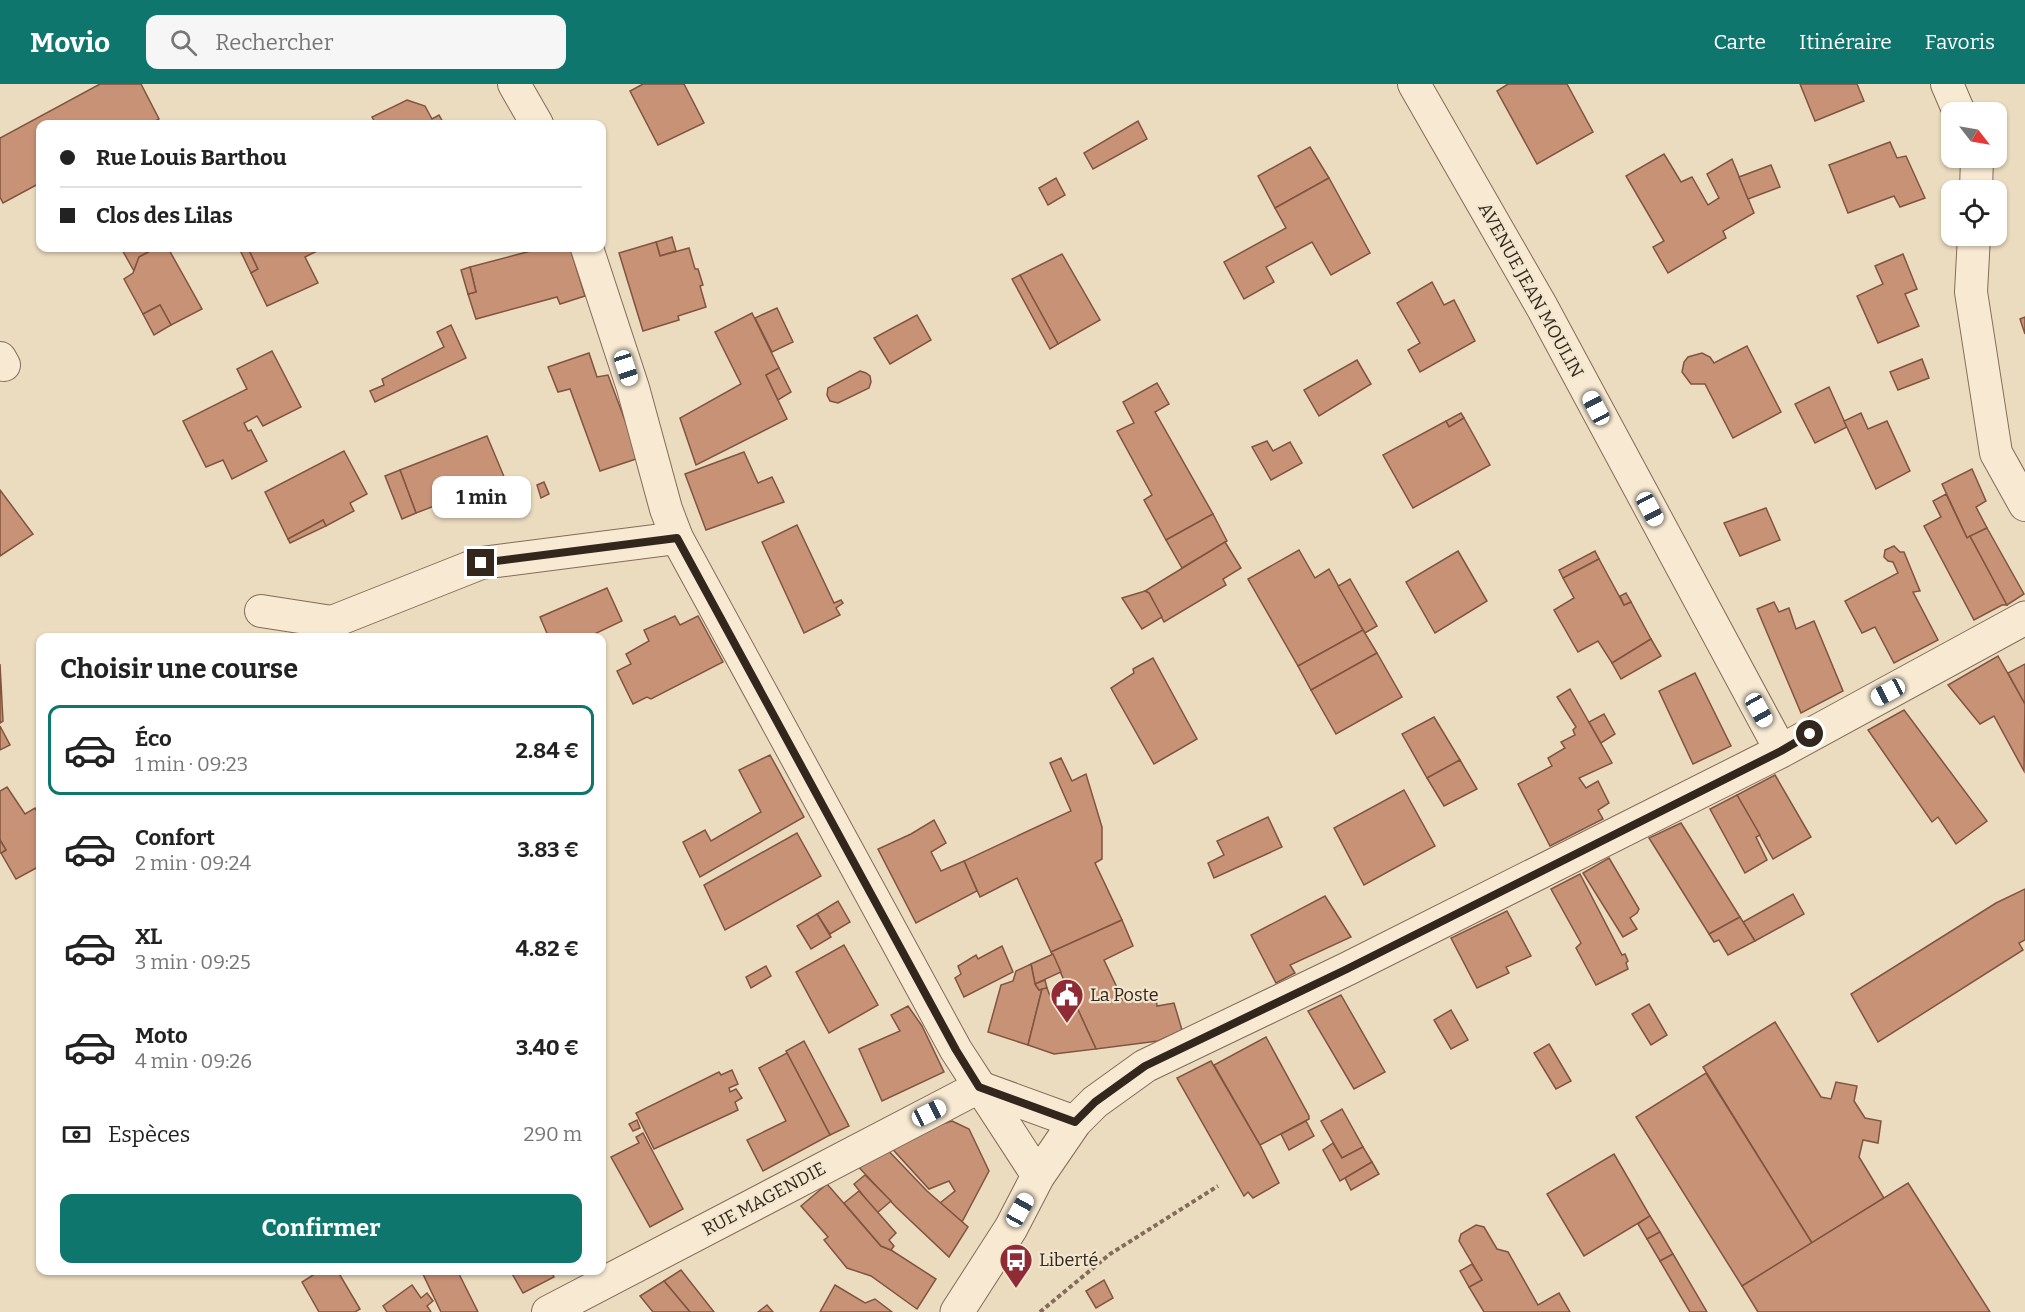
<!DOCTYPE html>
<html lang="fr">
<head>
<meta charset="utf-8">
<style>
  :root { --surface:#fff; --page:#f6f6f6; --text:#222; --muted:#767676; --line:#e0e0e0; --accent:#0f766e }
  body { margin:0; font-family:Bitter,serif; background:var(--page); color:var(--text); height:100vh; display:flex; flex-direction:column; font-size:22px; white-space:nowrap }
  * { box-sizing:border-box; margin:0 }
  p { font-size:20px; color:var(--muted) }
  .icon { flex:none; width:33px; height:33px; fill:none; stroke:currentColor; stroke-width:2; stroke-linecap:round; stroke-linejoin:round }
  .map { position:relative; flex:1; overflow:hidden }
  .sheet { position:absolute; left:36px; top:549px; width:570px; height:642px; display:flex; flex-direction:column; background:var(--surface); border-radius:12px; box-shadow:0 2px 4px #0004 }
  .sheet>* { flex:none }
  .banner { position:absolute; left:36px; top:36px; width:570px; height:132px; border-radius:12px; box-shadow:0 2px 4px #0004; display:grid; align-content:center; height:132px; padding:0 24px; background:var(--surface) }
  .needle { width:39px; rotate:121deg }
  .fabs { position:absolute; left:1941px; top:18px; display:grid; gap:12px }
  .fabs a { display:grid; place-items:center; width:66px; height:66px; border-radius:12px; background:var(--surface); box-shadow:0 2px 4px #0004; font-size:30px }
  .end { position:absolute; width:27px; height:27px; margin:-14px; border:8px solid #33261c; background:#fff; box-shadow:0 0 0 3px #fff }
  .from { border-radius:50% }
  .bubble { position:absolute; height:42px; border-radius:12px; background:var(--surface); box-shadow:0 2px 4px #0004; font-size:20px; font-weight:700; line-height:42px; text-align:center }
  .car { position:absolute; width:18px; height:36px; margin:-18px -9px; border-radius:8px; box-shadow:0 0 4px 2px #0007; background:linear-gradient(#fff 24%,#345 0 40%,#fff 0 76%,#345 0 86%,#fff 0) }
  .banner b { display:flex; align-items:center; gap:21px; height:57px; font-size:22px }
  .banner b+b { border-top:2px solid var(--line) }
  .banner i { width:15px; height:15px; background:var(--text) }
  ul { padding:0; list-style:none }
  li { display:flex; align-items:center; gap:18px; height:90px; margin:0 12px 9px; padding:0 12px; border:3px solid transparent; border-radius:12px }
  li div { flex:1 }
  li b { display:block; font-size:22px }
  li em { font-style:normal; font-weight:700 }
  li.current { border-color:var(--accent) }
  li>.icon { width:54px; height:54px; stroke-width:1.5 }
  h2 { padding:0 24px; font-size:27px; line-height:72px }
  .pay { display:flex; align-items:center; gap:15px; height:66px; padding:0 24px; font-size:22px }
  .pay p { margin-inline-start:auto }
  .cta { display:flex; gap:12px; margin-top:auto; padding:12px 24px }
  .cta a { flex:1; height:69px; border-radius:12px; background:var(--accent); color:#fff; font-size:24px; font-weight:700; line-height:69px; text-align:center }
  header { display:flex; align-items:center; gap:36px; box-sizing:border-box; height:84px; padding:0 30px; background:var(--accent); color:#fff }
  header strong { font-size:28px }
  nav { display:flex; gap:33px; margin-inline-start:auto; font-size:21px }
  .search { width:420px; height:54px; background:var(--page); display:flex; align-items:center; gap:15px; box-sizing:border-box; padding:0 21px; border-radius:12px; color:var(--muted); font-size:22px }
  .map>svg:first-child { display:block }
</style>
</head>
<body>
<header>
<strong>Movio</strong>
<div class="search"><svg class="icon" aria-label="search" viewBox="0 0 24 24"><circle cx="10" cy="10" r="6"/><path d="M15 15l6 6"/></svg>Rechercher</div>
<nav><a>Carte</a><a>Itinéraire</a><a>Favoris</a></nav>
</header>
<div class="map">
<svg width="2025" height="1228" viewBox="0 0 2025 1228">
  <rect width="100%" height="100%" fill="#ebdbbf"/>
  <g fill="#c89276" stroke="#81543f" stroke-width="1.5">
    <polygon points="100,0 141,0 159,35 149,40 40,40 40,99 3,119 0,113 0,54"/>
    <polygon points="643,0 684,0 704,39 658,61 630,7"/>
    <polygon points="1508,0 1567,0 1593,48 1537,80 1497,7"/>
    <polygon points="1800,0 1857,0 1864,17 1815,37"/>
    <polygon points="407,16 425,22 432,35 439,31 444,40 376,40 372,33"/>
    <polygon points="1138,37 1147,55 1093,85 1084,69"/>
    <polygon points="1890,58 1897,74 1906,72 1925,114 1900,123 1894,112 1848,129 1829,81"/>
    <polygon points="1310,63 1329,94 1275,124 1258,92"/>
    <polygon points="1664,70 1681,98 1692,93 1708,121 1719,114 1707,90 1732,75 1754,129 1723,147 1726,154 1668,189 1653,163 1664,157 1626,92"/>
    <polygon points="1771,81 1780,103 1748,115 1739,93"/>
    <polygon points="1056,94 1065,111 1048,121 1039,104"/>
    <polygon points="1329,94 1370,169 1331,191 1312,158 1266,183 1274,198 1244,215 1224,178 1286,144 1275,124"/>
    <polygon points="672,153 676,167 660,172 656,158"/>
    <polygon points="656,158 660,172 689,164 695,185 698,185 703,201 700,202 706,223 678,232 679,236 643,247 619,169"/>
    <polygon points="121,164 156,164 139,173 134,187"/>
    <polygon points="156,164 168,164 202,225 171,241 160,221 143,230 124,195 133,189 139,173"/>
    <polygon points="239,164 248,164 258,185 251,189"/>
    <polygon points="248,164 323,164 305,173 318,199 267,222 251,189 258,185"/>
    <polygon points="542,164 570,164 585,212 560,220 557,213 476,235 468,210 476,208 470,183"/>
    <polygon points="1062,170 1100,236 1058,260 1020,191"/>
    <polygon points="1903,170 1917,205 1905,210 1919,242 1878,259 1857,212 1883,200 1875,182"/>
    <polygon points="470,183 476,208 468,210 461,186"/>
    <polygon points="1020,191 1058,260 1050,265 1012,195"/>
    <polygon points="1432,198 1444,221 1454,216 1475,257 1420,288 1408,266 1420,259 1397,219"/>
    <polygon points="160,221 171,241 154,251 143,230"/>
    <polygon points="777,224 793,258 772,268 755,234"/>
    <polygon points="752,229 779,284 766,291 787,335 696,381 680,334 741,300 715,248"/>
    <polygon points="917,231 931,256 890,280 874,254"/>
    <polygon points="2025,233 2025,250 2020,235"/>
    <polygon points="451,241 466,274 375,318 370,307 384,301 382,295 444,263 437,248"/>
    <polygon points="1747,262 1781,328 1733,354 1705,300 1691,300 1682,288 1684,278 1688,273 1702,269 1710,273 1714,279"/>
    <polygon points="272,267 301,323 263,342 257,332 244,339 248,347 251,346 267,377 232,395 223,376 206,383 183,337 247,305 237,285"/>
    <polygon points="589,269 597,293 608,291 639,374 600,387 570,305 558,308 548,283"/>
    <polygon points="1922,275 1929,294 1898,306 1890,288"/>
    <polygon points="1357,276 1371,300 1319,332 1304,306"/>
    <polygon points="779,284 791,308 778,316 766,291"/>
    <polygon points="860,287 866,289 870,292 871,298 869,304 838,319 830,317 827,311 828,304"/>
    <polygon points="1157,299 1169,320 1155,328 1213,430 1166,456 1144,416 1152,411 1117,347 1134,339 1123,318"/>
    <polygon points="1829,303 1847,343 1815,359 1795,320"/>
    <polygon points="1461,329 1464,334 1449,343 1446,337"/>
    <polygon points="1861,329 1868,345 1887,337 1910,387 1876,405 1844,337"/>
    <polygon points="1464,334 1490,381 1413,424 1383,371 1446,337 1449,343"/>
    <polygon points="487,352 505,395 416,429 400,386"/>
    <polygon points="1267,357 1273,367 1290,358 1302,379 1271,396 1252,363"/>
    <polygon points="344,367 367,410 350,419 354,427 326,442 323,436 288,455 265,408"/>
    <polygon points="744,368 758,399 772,393 784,418 706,446 685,390"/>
    <polygon points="1972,385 1986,417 1976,423 1987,444 1967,454 1942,400"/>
    <polygon points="400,386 416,429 402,435 385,392"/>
    <polygon points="544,398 549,410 541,414 537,401"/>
    <polygon points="0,406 33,450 0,472"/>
    <polygon points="1946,410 1967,454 1970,452 2007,521 2002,521 1974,536 1924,442 1941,433 1933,417"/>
    <polygon points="1766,424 1780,456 1740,472 1724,439"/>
    <polygon points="1213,430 1227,457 1182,484 1166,456"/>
    <polygon points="323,436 326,442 290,459 288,455"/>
    <polygon points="797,441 834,519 841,516 843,519 836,524 840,531 804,549 762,458"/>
    <polygon points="1987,444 2024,510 2007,521 1970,452"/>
    <polygon points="1225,458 1241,484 1223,495 1226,501 1164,538 1149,509 1145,507"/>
    <polygon points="1894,462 1900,468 1904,468 1920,507 1913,508 1938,556 1894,579 1875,543 1862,549 1845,517 1898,489 1893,478 1888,477 1884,473 1885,466"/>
    <polygon points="1299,466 1315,494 1329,485 1363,546 1298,582 1248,495"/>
    <polygon points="1458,467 1487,517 1435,549 1406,498"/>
    <polygon points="1595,467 1599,475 1563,494 1559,486"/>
    <polygon points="1599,475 1624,521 1631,518 1651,555 1612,579 1598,557 1578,568 1554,526 1574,514 1563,494"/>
    <polygon points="1350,495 1377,542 1365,549 1338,502"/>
    <polygon points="607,504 622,537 586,554 549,554 540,533"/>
    <polygon points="1145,507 1149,509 1162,533 1142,545 1122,514"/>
    <polygon points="1626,509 1631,518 1624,521 1620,512"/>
    <polygon points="1774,518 1779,528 1789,524 1796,545 1814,537 1843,607 1801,629 1757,525"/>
    <polygon points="675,532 680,541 698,532 723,578 651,615 647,613 633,620 617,587 631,580 626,570 649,557 644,546"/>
    <polygon points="1363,546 1377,569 1311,606 1298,582"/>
    <polygon points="1651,555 1661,572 1621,595 1612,579"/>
    <polygon points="1377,569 1402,613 1336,650 1311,606"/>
    <polygon points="1998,572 2025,620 2024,687 1994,632 1980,640 1948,601"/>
    <polygon points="1153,574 1197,655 1154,680 1111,604 1134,589 1133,585"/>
    <polygon points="0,580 3,637 0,639"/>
    <polygon points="2025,580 2025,620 2008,589"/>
    <polygon points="1695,589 1731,662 1693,680 1659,607"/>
    <polygon points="1570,605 1612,679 1579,694 1586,704 1598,697 1609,719 1598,726 1603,735 1550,762 1518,700 1552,682 1548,674 1565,664 1561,658 1575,651 1573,646 1576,643 1557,613"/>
    <polygon points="1904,626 1987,737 1956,760 1938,733 1932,738 1868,646"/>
    <polygon points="1604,630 1615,650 1601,659 1589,638"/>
    <polygon points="1434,633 1460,676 1427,694 1402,650"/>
    <polygon points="0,642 10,661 0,666"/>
    <polygon points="770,671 804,733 700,793 683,758 705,746 711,757 761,728 739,686"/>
    <polygon points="1061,674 1072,697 1086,690 1102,743 1102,775 1095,779 1122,836 1051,868 1017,794 980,813 964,777 1071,727 1050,679"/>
    <polygon points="1460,676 1477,705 1444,722 1427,694"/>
    <polygon points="1775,691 1811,753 1773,775 1737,711"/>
    <polygon points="7,703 25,730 35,724 40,734 40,782 16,795 1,769 6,766 0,756 0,707"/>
    <polygon points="1404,706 1435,762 1364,801 1334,744"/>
    <polygon points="1737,711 1760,751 1756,753 1767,776 1745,789 1710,725"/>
    <polygon points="1268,733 1282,763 1214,794 1208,779 1224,771 1217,757"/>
    <polygon points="934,736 946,759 931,768 941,787 964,777 977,807 916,839 878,765 911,750"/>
    <polygon points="1681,739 1740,833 1709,850 1649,754"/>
    <polygon points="797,749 821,792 725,846 704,801"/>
    <polygon points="0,756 6,766 1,769 0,768"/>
    <polygon points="1609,774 1639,825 1637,829 1630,834 1637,845 1623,853 1583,789"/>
    <polygon points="1580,790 1622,871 1625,870 1628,877 1626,879 1628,885 1596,901 1576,864 1581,859 1551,805"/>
    <polygon points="2025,805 2025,856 2019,859 2023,866 1878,958 1851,910 1996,819"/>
    <polygon points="1793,810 1804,830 1755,857 1743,838"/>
    <polygon points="1325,812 1351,853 1290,881 1295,889 1276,899 1251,851"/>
    <polygon points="838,817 850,838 830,850 817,830"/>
    <polygon points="1507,827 1531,872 1506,883 1509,889 1477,904 1451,854"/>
    <polygon points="817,830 831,853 811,865 797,842"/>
    <polygon points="1740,833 1755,857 1728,871 1719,856 1714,858 1709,850"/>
    <polygon points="1122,836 1133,862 1104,876 1123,916 1156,912 1157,922 1174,919 1182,946 1158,957 1096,965 1051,868"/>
    <polygon points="844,861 878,921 829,949 796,888"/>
    <polygon points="1002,862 1013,888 964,913 955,894 961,890 958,882 976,871 978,875"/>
    <polygon points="1053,870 1061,888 1035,900 1031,880"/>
    <polygon points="1031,880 1035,900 1039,906 1042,905 1028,961 988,948 1001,901 1013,897 1016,887"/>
    <polygon points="766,882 771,892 751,904 746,893"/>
    <polygon points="1045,896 1047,904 1039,906 1035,900"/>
    <polygon points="1047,904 1050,912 1075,919 1096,965 1054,970 1028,961 1042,905"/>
    <polygon points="1341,911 1385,988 1354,1005 1308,927"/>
    <polygon points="1649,920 1667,951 1651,961 1632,930"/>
    <polygon points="908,922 922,942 944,988 882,1017 859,965 900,947 891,931"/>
    <polygon points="1451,926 1468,956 1451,965 1434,936"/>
    <polygon points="1775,938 1821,1013 1831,1015 1836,998 1857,1002 1854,1017 1865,1034 1881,1037 1878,1059 1863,1056 1859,1073 1884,1114 1812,1159 1703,983"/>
    <polygon points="1266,953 1309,1032 1309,1035 1260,1061 1214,981"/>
    <polygon points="804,957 849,1042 830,1051 786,967"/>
    <polygon points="1549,960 1571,997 1556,1005 1534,969"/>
    <polygon points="787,969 830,1051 763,1087 747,1056 786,1037 759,984"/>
    <polygon points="1211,977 1260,1061 1279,1099 1253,1114 1248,1108 1244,1112 1177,994"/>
    <polygon points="732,986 738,1000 729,1004 730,1008 736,1005 742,1014 735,1018 738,1026 654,1065 636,1029 719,988 721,991"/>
    <polygon points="1706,989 1812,1159 1742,1202 1636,1033"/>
    <polygon points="1342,1025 1363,1063 1342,1074 1321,1037"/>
    <polygon points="637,1036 640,1044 633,1047 629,1040"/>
    <polygon points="952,1037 969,1045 989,1087 962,1138 940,1119 955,1107 949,1097 929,1105 886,1058"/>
    <polygon points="1306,1037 1314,1052 1289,1066 1281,1050"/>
    <polygon points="643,1049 683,1125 650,1143 611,1073 639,1059 636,1053"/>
    <polygon points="881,1059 927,1107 968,1143 949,1173 896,1123 851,1075"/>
    <polygon points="1333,1059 1342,1074 1363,1063 1372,1078 1340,1097 1323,1066"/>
    <polygon points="1614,1070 1650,1132 1584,1172 1547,1110"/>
    <polygon points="1372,1078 1379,1090 1351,1106 1345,1094"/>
    <polygon points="865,1091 891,1117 877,1129 854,1100"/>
    <polygon points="1908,1099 1990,1228 1758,1228 1742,1202"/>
    <polygon points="827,1100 881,1162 891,1166 936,1195 917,1225 871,1192 847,1184 824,1156 828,1153 801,1122"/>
    <polygon points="859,1107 896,1149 889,1156 894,1162 891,1166 881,1162 844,1119"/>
    <polygon points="1650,1132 1660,1148 1647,1155 1638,1140"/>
    <polygon points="1476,1141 1484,1143 1497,1165 1508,1168 1538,1221 1559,1209 1570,1228 1484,1228 1469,1203 1482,1196 1459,1157 1461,1150"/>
    <polygon points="1660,1148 1673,1170 1660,1177 1647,1155"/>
    <polygon points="1673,1170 1707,1228 1690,1228 1660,1177"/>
    <polygon points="1472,1180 1482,1196 1469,1203 1460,1187"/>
    <polygon points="317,1186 337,1186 360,1225 355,1228 319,1228 302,1198 318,1188"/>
    <polygon points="421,1186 457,1186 478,1228 441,1228"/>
    <polygon points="510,1186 550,1186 554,1193 523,1209"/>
    <polygon points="681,1186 714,1228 690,1228 664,1197"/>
    <polygon points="1104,1196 1113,1214 1096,1224 1086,1207"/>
    <polygon points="664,1197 690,1228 653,1228 640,1212"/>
    <polygon points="412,1201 421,1214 427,1209 433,1217 427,1222 431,1228 387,1228 383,1222"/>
    <polygon points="835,1201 865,1219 875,1215 892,1228 820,1228"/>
    <polygon points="767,1221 773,1228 758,1228"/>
  </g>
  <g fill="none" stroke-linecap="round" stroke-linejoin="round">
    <defs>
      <g id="minor">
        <polyline points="514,0 537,40"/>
        <polyline points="1414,0 1542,223 1781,667"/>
        <polyline points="1947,0 1959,28"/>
        <polyline points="1976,106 1977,74"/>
        <polyline points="1974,152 1971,208 1996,369 2025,421"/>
        <polyline points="587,164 633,304 666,425 677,454 956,966 1038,1092"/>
        <polyline points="0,274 4,281"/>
        <polyline points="261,527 332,538 481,479 677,454"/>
        <polyline points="979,1003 1075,1038"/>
        <polyline points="548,1228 979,1003"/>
      </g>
      <polyline id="tertiary" points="957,1228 1011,1144 1038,1092 1075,1038 1095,1018 1145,982 1347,885 1781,667 2025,534"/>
    </defs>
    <use href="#minor" stroke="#836c58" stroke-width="34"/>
    <use href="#tertiary" stroke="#836c58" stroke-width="35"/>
    <polyline stroke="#836c58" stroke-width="4" stroke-dasharray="4.5 3" stroke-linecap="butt" points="1040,1228 1110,1170 1218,1102"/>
    <use href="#minor" stroke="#f7e9d2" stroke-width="32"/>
    <use href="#tertiary" stroke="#f7e9d2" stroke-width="33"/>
  </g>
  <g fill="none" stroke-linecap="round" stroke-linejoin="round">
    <polyline stroke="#33261c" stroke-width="8" points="481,479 677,454 956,966 979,1003 1075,1038 1095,1018 1145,982 1347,885 1781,667 1810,650"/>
  </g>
  <defs>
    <symbol id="civic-pin" viewBox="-11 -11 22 30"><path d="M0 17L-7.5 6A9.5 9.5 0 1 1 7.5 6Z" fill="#8f2b34" stroke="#f3e6ce"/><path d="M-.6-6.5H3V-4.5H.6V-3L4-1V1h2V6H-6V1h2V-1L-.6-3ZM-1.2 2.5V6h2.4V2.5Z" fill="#fff"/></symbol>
    <symbol id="bus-pin" viewBox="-11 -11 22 30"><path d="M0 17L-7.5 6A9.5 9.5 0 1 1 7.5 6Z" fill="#8f2b34" stroke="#f3e6ce"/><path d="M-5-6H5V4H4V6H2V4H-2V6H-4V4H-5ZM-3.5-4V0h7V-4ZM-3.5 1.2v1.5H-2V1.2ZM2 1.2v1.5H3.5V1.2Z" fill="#fff"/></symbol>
  </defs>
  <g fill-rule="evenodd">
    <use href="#civic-pin" x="1048" y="892" width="38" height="52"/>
    <use href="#bus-pin" x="997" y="1157" width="38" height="52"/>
  </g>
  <g text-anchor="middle" stroke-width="4.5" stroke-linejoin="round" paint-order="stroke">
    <g font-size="18" fill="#33261c" stroke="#f3e6ce">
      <text transform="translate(1531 206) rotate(61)" y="6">AVENUE JEAN MOULIN</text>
      <text transform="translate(764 1115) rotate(-28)" y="6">RUE MAGENDIE</text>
    </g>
    <g font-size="18" fill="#33261c" stroke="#f3e6ce" text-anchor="start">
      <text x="1090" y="917">La Poste</text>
      <text x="1039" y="1182">Liberté</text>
    </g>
  </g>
</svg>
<div class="fabs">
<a><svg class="needle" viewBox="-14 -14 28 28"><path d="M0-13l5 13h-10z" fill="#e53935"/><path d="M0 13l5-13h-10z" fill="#767676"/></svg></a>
<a><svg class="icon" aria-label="locate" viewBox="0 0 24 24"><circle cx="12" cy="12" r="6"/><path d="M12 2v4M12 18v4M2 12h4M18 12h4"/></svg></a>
</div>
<i class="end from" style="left:1810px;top:650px"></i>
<i class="end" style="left:481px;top:479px"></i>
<div class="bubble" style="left:432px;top:392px;width:99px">1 min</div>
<i class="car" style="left:626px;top:284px;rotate:162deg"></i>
<i class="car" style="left:1596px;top:324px;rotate:332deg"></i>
<i class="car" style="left:1650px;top:425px;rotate:152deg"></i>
<i class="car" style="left:1888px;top:608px;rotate:242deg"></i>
<i class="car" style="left:1759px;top:626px;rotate:151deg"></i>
<i class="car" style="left:929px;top:1029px;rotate:63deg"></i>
<i class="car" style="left:1020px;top:1126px;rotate:29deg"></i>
<div class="banner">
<b><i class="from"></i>Rue Louis Barthou</b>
<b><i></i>Clos des Lilas</b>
</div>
<section class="sheet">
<h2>Choisir une course</h2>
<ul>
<li class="current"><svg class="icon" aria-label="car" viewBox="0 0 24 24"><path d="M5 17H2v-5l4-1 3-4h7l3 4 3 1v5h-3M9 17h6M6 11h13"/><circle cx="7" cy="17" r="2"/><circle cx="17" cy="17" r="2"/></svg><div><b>Éco</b><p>1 min · 09:23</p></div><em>2.84 €</em></li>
<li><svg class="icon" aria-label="car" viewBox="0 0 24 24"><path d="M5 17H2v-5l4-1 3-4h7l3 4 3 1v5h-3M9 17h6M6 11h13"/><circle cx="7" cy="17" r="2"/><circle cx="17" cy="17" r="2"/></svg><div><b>Confort</b><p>2 min · 09:24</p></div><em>3.83 €</em></li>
<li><svg class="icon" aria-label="car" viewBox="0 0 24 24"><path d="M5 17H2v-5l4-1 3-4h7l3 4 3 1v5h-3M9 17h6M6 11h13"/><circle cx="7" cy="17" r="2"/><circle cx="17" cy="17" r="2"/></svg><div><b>XL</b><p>3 min · 09:25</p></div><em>4.82 €</em></li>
<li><svg class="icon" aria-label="car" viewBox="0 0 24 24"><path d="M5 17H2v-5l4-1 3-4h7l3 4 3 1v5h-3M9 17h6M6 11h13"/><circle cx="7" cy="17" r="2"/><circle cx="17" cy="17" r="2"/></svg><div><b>Moto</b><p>4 min · 09:26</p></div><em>3.40 €</em></li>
</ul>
<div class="pay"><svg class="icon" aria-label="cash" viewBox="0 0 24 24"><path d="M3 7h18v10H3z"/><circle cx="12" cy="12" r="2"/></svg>Espèces<p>290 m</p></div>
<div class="cta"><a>Confirmer</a></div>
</section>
</div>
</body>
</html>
